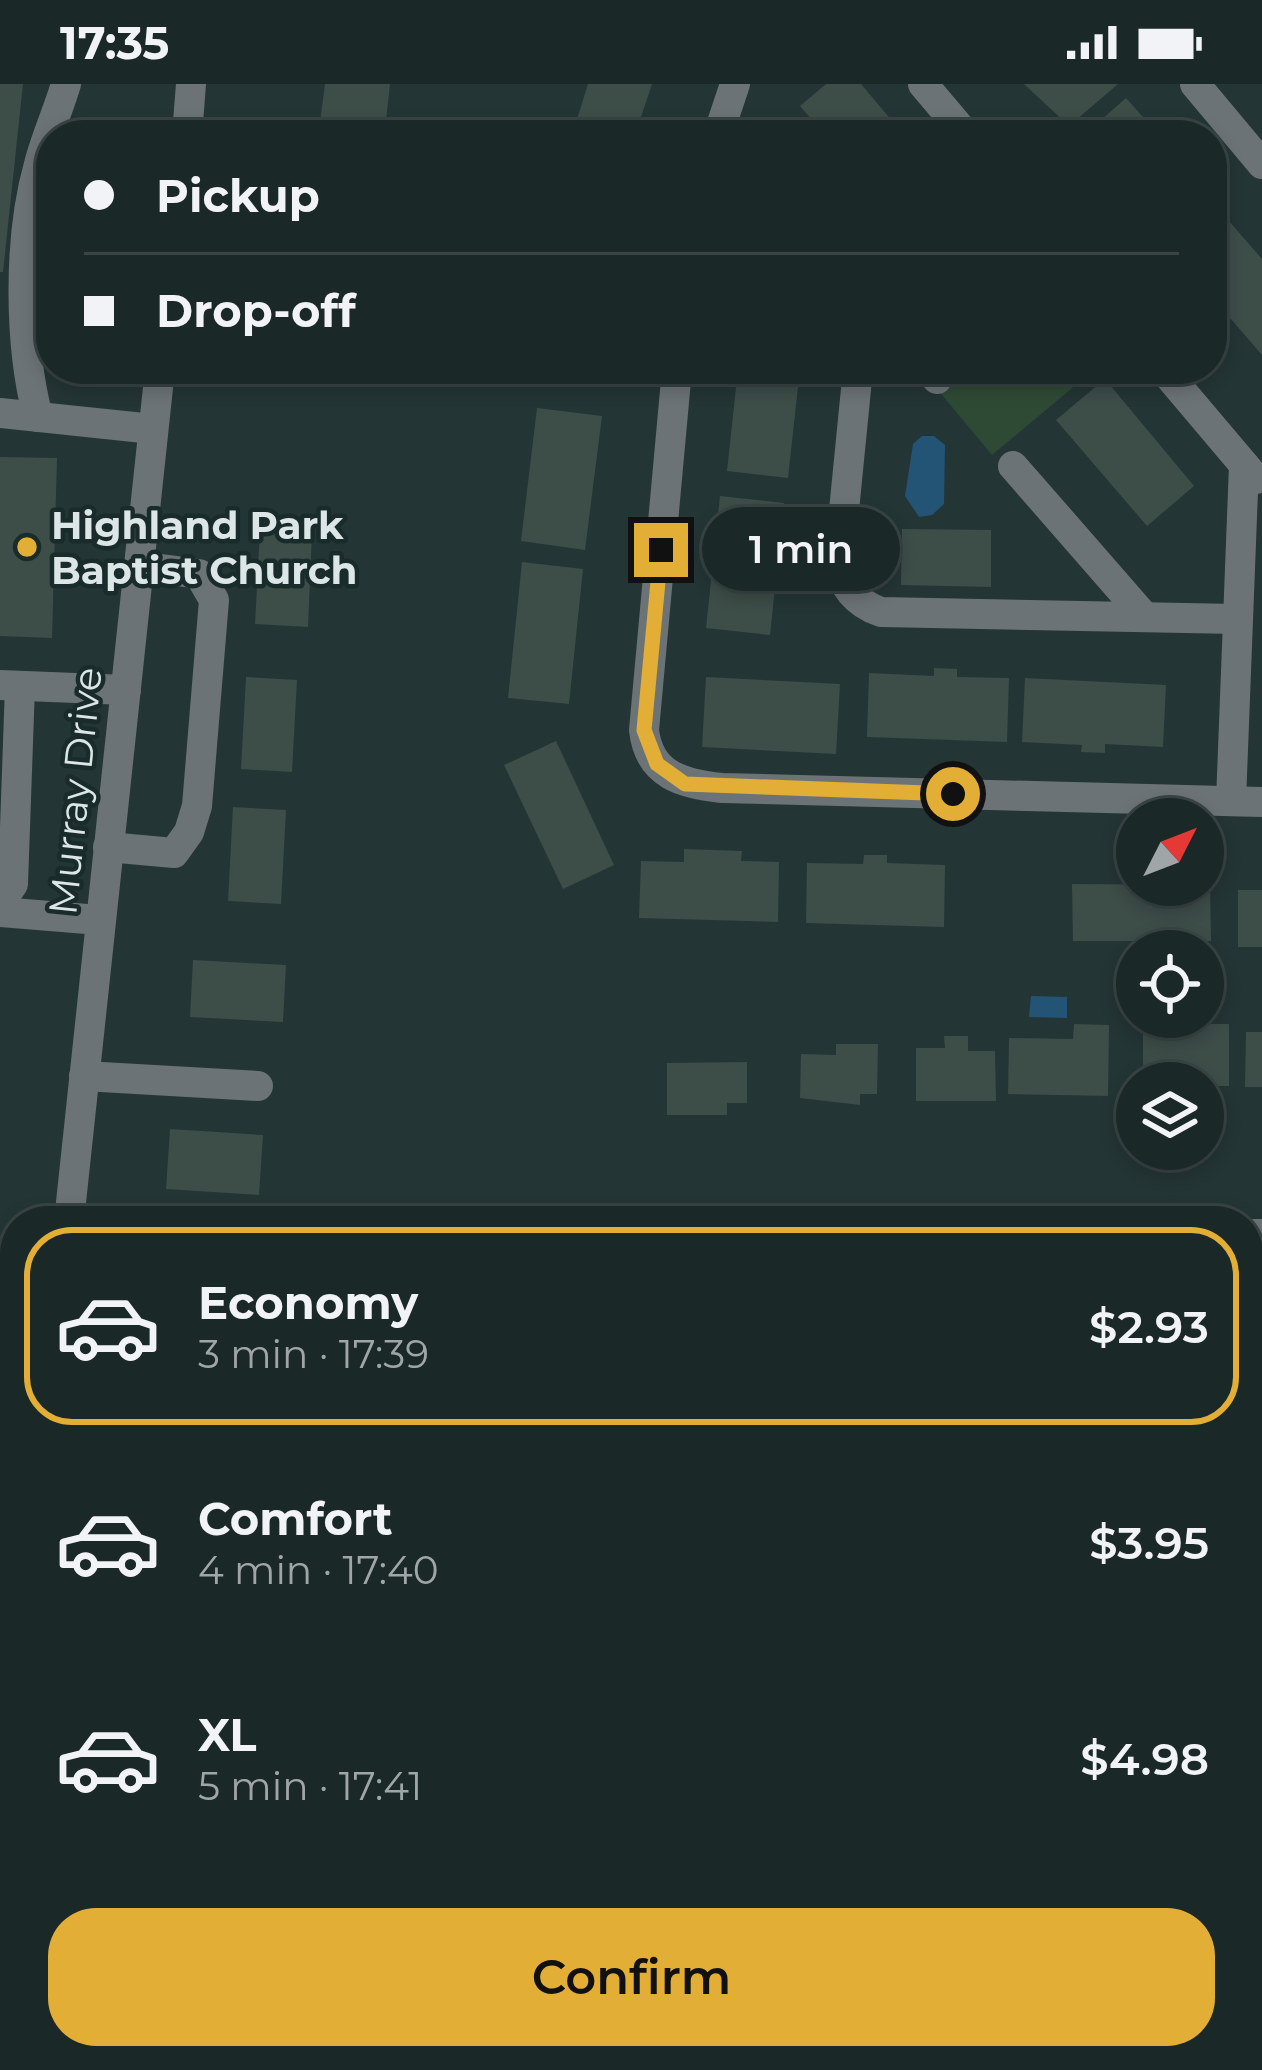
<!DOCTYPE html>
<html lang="en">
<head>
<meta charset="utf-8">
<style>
  :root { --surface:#1b2828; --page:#243030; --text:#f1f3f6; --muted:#a0a6a8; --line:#394445; --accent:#e3ae35 }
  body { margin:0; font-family:Montserrat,sans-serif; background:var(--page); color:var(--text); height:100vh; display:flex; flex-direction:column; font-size:45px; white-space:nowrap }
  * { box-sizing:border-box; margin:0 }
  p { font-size:39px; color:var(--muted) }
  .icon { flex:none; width:66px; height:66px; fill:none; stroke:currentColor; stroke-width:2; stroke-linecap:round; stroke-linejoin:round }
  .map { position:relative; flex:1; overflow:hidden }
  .drawer { position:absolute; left:0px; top:1122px; width:1263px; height:864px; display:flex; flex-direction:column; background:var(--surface); border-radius:48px 48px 0 0; box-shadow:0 6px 18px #0003,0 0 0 3px var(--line) }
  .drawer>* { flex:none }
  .hud { position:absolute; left:36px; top:36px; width:1191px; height:264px; border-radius:48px; box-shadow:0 6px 18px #0003,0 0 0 3px var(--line); display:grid; align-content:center; height:264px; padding:0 48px; background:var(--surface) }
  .needle { width:78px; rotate:48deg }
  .fabs { position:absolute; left:1116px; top:714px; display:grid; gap:24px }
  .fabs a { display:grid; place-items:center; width:108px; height:108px; border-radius:50%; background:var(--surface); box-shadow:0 6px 18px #0003,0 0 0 3px var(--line); font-size:60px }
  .end { position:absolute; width:54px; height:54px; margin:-27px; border:15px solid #e3ae35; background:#111; box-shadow:0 0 0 6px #111 }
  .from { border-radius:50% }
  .bubble { position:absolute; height:84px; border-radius:42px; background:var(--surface); box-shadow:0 6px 18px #0003,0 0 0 3px var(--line); font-size:39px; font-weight:600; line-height:84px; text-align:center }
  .hud b { display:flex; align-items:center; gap:42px; height:114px; font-size:45px }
  .hud b+b { border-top:3px solid var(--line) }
  .hud i { width:30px; height:30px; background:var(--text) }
  ul { padding:21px 0 0; list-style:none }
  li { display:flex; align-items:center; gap:36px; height:198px; margin:0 24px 18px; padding:0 24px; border:6px solid transparent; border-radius:48px }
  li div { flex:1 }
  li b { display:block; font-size:45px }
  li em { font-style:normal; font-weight:600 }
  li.on { border-color:var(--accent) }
  li>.icon { width:108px; height:108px; stroke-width:1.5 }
  .action { display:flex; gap:24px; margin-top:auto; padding:24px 48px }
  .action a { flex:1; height:138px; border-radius:48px; background:var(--accent); color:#111; font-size:48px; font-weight:600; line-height:138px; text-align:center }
  .status { display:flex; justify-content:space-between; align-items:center; height:84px; padding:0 60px; background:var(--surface); direction:ltr }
  .status svg { height:33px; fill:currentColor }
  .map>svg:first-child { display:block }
</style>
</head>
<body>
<div class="status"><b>17:35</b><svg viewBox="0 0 49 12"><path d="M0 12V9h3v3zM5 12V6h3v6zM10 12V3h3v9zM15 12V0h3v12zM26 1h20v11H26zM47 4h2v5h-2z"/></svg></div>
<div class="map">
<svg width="1262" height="1986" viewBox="0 0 1262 1986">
  <rect width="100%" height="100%" fill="#243535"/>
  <g fill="#2e4a35">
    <polygon points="961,285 1095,285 992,371 937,305"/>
    <path d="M1262,1957v29h-193c38,-27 131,-15 179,-15v-10z"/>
    <polygon points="69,1971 695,1971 769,1986 66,1986"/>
  </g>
  <g fill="#235375">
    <polygon points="922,352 934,352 945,361 944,420 932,431 919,433 905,412 913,360"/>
    <polygon points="1031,912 1067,913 1067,934 1029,933"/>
  </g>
  <g fill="#3d4d48">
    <polygon points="0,0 23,0 3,188 0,188"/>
    <polygon points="325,0 390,0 385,46 320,38"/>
    <polygon points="588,0 652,0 635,51 572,51"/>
    <polygon points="826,0 861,0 904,51 825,51 800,22"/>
    <polygon points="1024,0 1118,0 1069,42"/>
    <polygon points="1126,14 1159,51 1084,51"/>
    <polygon points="1228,136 1262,175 1262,271 1212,213 1212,150"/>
    <polygon points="738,285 800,285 788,394 727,387"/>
    <polygon points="1105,295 1194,402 1147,442 1056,336"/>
    <polygon points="537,324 602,332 585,466 521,457"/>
    <polygon points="0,373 57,374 52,554 0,552"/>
    <polygon points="720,412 784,419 770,551 706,544"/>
    <polygon points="902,445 991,446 991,503 901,501"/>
    <polygon points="260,447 312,449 308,543 255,540"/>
    <polygon points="522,478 583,485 569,620 508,614"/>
    <polygon points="934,584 957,585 957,593 1009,594 1007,658 867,653 869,589 934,592"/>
    <polygon points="246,593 297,596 292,688 241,685"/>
    <polygon points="706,593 840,600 836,670 702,663"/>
    <polygon points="1025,594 1166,601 1163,663 1105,660 1105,669 1081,668 1082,661 1022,658"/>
    <polygon points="556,657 614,781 563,805 504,681"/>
    <polygon points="233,723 286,726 281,820 228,817"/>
    <polygon points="684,765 742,767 741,777 779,778 778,838 639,834 641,777 684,778"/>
    <polygon points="864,771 887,771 887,779 945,781 944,843 806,839 807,779 863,780"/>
    <polygon points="1072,800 1210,801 1211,857 1073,857"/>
    <rect x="1238" y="806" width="24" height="57"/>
    <polygon points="193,876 286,881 283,938 190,933"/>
    <polygon points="1074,940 1109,941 1108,1012 1008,1010 1009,954 1073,955"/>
    <polygon points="1143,940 1229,940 1229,1002 1211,1002 1211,1022 1203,1022 1203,999 1143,999"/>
    <polygon points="1246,948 1262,948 1262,1003 1245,1003"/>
    <polygon points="944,952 968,952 968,967 995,967 996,1017 916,1017 916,964 945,964"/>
    <polygon points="836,960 878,960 877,1010 860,1010 860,1021 800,1014 801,970 836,971"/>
    <polygon points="747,978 747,1019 727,1019 727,1031 667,1031 667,979"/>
    <polygon points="170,1045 263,1051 259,1111 166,1105"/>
    <polygon points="1248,1274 1262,1275 1262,1333 1254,1333 1255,1296 1248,1296"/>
    <polygon points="1248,1501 1258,1501 1262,1545 1248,1547"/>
    <polygon points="1262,1738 1262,1836 1248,1837 1248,1739"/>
  </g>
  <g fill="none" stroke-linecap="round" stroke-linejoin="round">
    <g stroke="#6c7376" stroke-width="30">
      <polyline points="923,0 966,51"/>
      <polyline points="1195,0 1262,80"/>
      <polyline points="187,51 191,0"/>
      <polyline points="718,51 735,0"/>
      <path d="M677,285l-33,361c5,46 40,54 78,58l540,14"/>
      <path d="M858,285l-19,192c3,27 17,42 42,51l356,7"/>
      <polyline points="928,285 937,295"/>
      <polyline points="1163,285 1256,395"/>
      <polyline points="0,329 153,345"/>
      <path d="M38,333c-19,-73 -20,-179 1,-253 7,-27 19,-53 27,-80"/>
      <polyline points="1013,382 1143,531"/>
      <polyline points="0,601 126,606"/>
      <polyline points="1231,717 1244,381"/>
      <polyline points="108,763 174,769 189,748 197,722 214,516 199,490 139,482"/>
      <polyline points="0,819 13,800 20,602"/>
      <polyline points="0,828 99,836"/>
      <polyline points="84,992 258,1002"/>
      <polyline points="69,1137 160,285"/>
      <polyline points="1248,1150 1262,1150"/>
      <polyline points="0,1370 15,1371"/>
      <polyline points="1248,1653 1262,1652"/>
      <polyline points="0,1838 15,1682"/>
    </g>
  </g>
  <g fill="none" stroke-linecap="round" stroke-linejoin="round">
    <polyline stroke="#e3ae35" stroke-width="15" points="661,466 644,646 657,680 685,700 953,710"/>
  </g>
  <circle fill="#e3ae35" stroke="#1a2b2b" stroke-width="4.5" cx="27" cy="463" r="12"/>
  <g text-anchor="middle" stroke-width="9" stroke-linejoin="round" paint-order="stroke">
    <g font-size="39" font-weight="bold" fill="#dce6e6" stroke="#1a2b2b" text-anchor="start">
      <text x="51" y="455">Highland Park<tspan x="51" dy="45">Baptist Church</tspan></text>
    </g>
    <g font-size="39" fill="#dce6e6" stroke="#1a2b2b">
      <text transform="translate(75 707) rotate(-84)" y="14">Murray Drive</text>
    </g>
  </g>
</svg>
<div class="fabs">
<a><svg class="needle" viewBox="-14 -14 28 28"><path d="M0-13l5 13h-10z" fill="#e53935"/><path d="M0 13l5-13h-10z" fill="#a0a6a8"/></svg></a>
<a><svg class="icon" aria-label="locate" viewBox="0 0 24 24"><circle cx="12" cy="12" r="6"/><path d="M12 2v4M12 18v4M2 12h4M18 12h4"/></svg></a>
<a><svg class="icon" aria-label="layers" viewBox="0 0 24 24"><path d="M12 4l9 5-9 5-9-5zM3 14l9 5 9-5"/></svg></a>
</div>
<i class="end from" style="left:953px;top:710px"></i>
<i class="end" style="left:661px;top:466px"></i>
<div class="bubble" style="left:702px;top:423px;width:198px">1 min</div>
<div class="hud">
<b><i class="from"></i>Pickup</b>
<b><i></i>Drop-off</b>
</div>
<section class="drawer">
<ul>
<li class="on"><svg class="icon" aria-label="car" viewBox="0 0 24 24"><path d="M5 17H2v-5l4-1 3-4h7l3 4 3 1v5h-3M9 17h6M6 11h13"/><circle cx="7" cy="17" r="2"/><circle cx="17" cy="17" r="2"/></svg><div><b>Economy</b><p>3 min · 17:39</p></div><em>$2.93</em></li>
<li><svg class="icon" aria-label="car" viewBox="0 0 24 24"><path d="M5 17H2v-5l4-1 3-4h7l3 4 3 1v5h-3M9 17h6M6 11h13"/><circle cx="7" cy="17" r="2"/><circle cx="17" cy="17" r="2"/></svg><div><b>Comfort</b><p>4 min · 17:40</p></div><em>$3.95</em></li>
<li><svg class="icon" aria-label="car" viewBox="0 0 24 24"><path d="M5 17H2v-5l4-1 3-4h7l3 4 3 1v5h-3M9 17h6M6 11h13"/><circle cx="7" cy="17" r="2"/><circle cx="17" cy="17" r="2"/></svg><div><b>XL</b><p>5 min · 17:41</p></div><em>$4.98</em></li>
</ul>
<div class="action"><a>Confirm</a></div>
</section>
</div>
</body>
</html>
